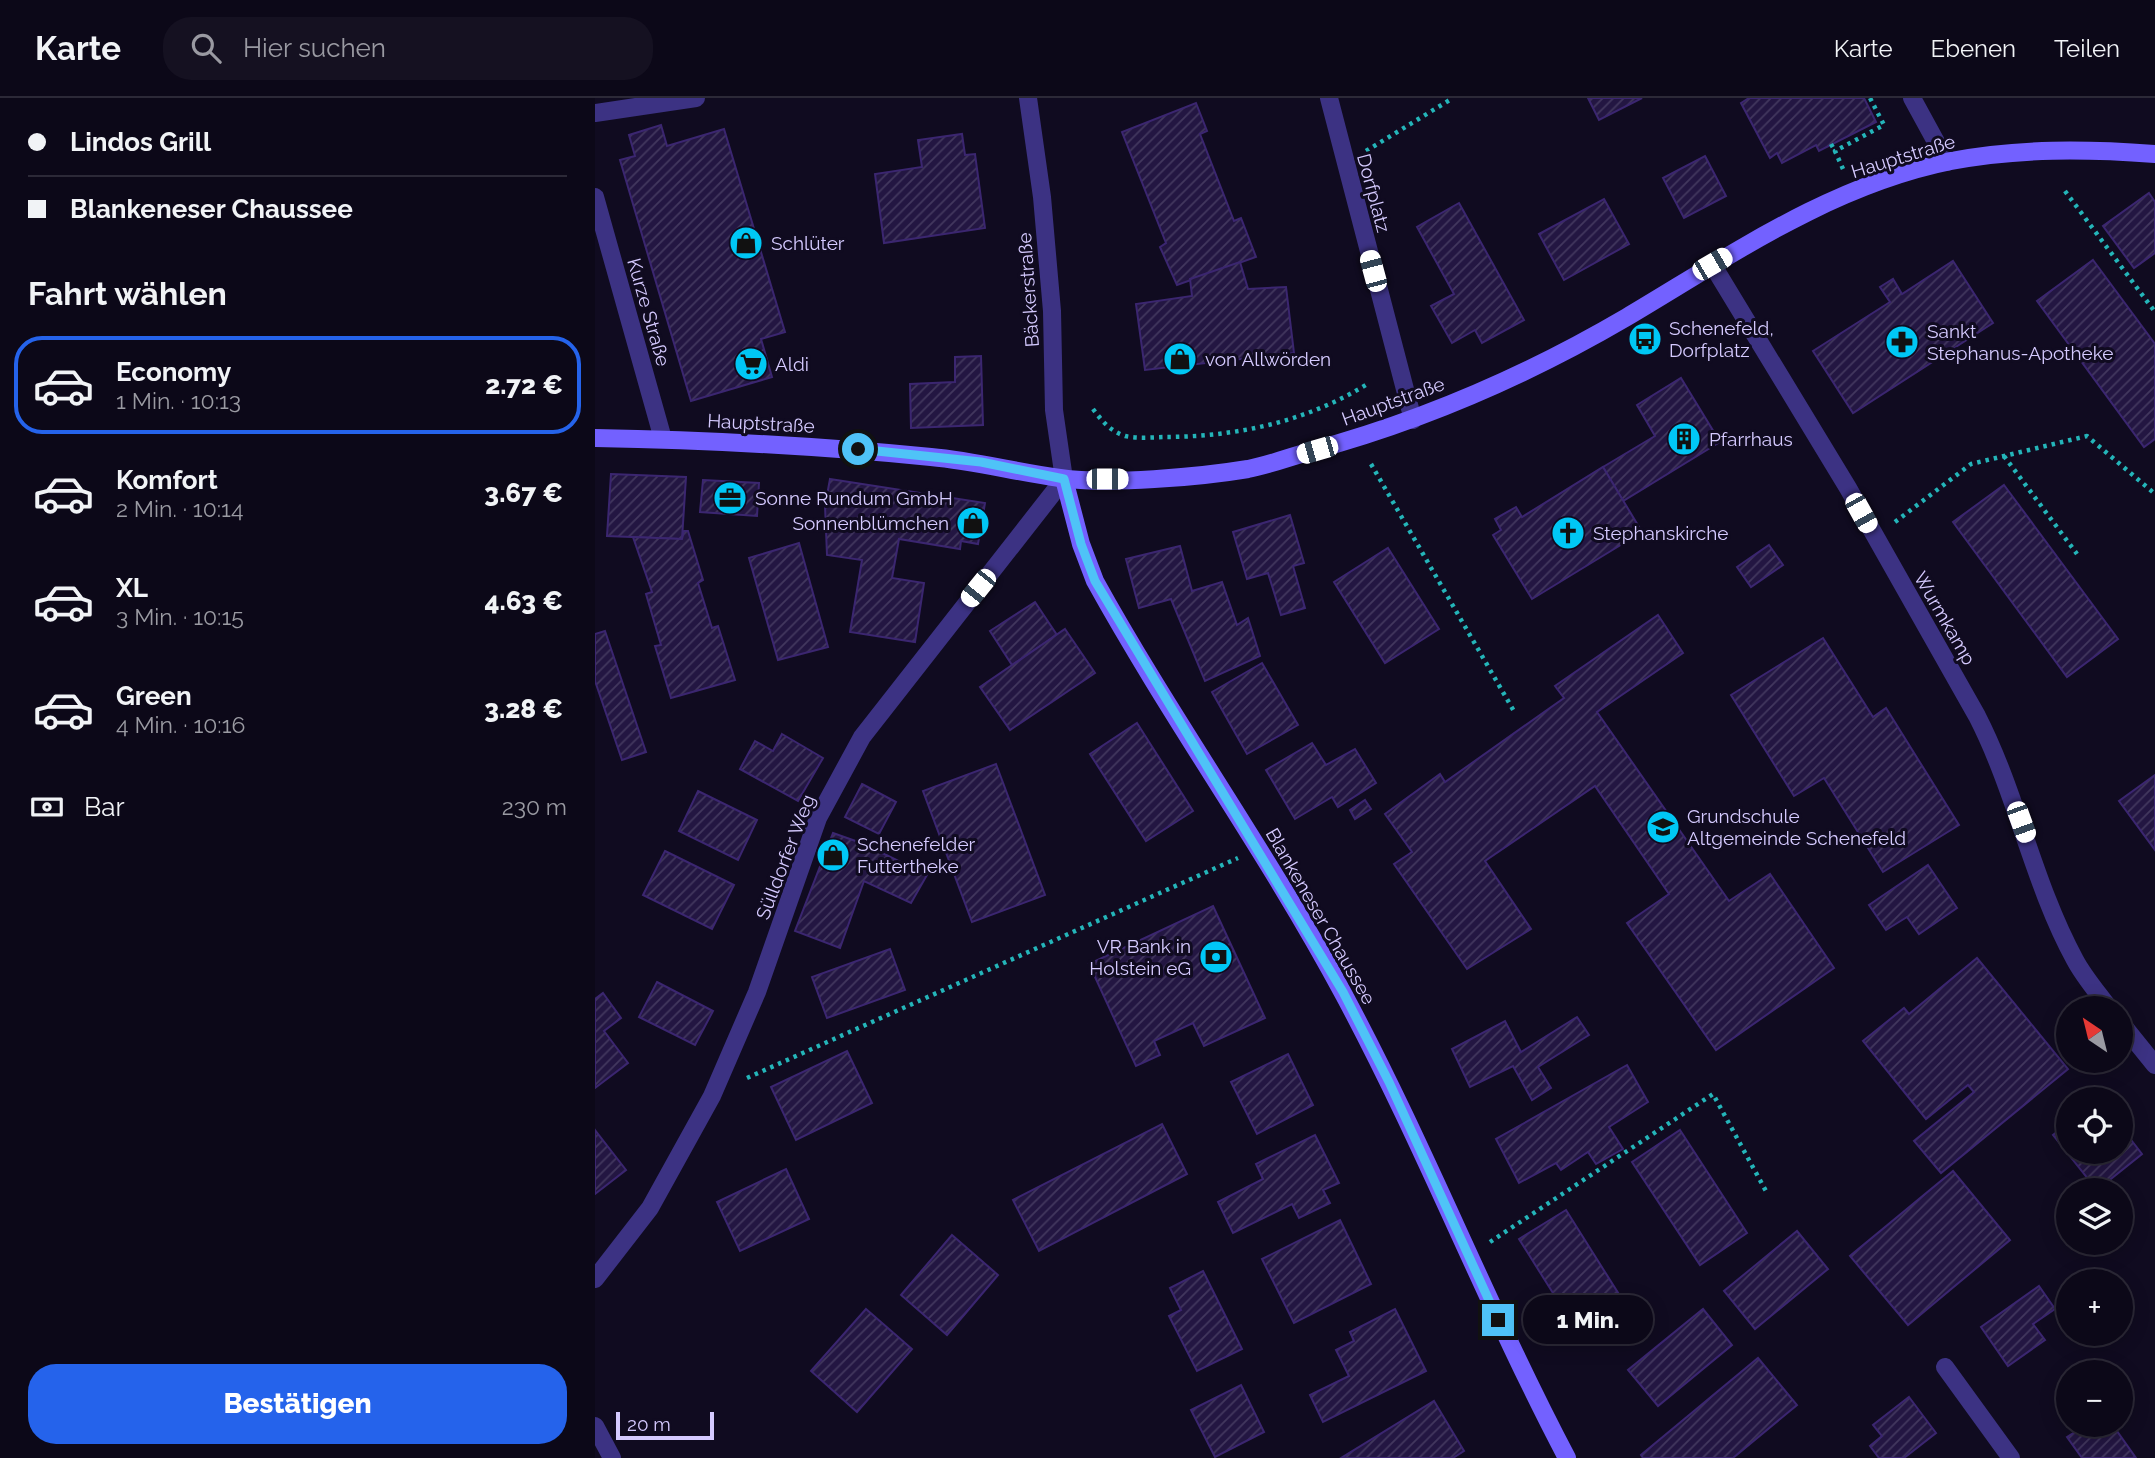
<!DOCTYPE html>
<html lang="de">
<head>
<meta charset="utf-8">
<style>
  :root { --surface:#0c0818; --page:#151121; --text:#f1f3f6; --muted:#9a9aa2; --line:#2c2937; --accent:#2563eb }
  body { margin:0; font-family:Raleway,sans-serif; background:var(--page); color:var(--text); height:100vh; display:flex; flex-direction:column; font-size:26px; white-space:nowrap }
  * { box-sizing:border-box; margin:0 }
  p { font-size:23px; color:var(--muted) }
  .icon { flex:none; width:38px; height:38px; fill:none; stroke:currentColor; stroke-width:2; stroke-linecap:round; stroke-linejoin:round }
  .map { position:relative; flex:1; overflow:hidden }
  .drawer { display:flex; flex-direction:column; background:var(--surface); width:595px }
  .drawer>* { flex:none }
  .guide { display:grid; align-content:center; height:154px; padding:0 28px; background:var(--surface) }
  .needle { width:46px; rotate:325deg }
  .buttons { position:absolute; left:1461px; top:898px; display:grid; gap:14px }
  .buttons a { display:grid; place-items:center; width:77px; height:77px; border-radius:50%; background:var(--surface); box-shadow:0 4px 18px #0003,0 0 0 2px var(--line); font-size:35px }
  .scale { position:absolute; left:21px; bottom:18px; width:98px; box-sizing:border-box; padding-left:7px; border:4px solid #d5caff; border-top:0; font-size:19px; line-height:24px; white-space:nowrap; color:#d5caff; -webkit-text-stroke:5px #100b20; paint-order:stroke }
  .end { position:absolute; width:32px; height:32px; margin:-16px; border:9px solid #4fc3f7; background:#111; box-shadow:0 0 0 4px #111 }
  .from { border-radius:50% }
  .bubble { position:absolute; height:49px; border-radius:24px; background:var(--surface); box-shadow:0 4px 18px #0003,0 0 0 2px var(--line); font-size:23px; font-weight:800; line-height:49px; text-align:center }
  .car { position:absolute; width:21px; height:42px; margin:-21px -10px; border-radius:9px; box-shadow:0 0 5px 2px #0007; background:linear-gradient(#fff 24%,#345 0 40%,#fff 0 76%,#345 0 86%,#fff 0) }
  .guide b { display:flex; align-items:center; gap:24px; height:66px; font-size:26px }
  .guide b+b { border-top:2px solid var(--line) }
  .guide i { width:18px; height:18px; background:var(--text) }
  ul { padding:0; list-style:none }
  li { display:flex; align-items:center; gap:21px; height:98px; margin:0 14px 10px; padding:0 14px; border:4px solid transparent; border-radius:28px }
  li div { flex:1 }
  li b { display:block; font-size:26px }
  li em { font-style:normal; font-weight:800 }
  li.active { border-color:var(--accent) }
  li>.icon { width:63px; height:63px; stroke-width:1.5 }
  h2 { padding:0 28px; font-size:32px; line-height:84px }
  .pay { display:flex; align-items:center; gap:18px; height:77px; padding:0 28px; font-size:26px }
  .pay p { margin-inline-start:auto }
  .button { display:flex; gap:14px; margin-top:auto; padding:14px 28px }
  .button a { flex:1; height:80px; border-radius:28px; background:var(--accent); color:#fff; font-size:28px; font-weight:800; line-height:80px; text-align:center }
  header { display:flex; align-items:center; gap:42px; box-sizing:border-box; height:98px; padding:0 35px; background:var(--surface); border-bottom:2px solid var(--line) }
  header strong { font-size:33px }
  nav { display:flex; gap:38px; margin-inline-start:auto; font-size:24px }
  .search { width:490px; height:63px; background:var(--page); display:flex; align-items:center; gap:18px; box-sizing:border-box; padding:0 24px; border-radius:28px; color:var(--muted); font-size:26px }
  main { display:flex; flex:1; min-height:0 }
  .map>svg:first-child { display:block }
</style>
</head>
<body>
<header>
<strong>Karte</strong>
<div class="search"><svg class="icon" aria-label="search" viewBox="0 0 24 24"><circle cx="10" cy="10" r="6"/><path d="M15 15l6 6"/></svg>Hier suchen</div>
<nav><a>Karte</a><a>Ebenen</a><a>Teilen</a></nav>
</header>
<main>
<section class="drawer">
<div class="guide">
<b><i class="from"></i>Lindos Grill</b>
<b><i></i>Blankeneser Chaussee</b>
</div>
<h2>Fahrt wählen</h2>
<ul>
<li class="active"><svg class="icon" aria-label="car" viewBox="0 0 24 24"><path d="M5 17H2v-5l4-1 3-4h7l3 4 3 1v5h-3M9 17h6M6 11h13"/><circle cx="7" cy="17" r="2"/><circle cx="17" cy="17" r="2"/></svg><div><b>Economy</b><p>1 Min. · 10:13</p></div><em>2.72 €</em></li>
<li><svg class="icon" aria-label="car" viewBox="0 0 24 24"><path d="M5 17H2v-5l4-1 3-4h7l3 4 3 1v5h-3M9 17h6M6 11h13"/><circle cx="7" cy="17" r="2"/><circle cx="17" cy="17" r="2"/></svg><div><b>Komfort</b><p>2 Min. · 10:14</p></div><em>3.67 €</em></li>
<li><svg class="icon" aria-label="car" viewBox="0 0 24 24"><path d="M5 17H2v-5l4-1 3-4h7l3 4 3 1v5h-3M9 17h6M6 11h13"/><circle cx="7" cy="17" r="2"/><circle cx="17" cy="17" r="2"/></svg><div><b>XL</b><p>3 Min. · 10:15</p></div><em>4.63 €</em></li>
<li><svg class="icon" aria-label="car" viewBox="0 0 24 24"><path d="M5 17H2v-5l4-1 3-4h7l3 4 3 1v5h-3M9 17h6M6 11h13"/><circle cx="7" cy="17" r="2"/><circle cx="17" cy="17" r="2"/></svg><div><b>Green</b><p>4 Min. · 10:16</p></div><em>3.28 €</em></li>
</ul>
<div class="pay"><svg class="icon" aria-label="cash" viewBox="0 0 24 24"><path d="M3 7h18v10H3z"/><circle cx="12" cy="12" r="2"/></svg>Bar<p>230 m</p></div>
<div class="button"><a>Bestätigen</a></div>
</section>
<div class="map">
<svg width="1560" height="1360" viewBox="0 0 1560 1360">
  <defs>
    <pattern id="building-hatch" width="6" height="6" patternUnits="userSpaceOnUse" patternTransform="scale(1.75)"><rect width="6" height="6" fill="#231642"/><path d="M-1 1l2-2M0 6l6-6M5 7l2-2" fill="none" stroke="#42375e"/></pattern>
  </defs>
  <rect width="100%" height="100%" fill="#100b20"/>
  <g fill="url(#building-hatch)" stroke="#3b2670" stroke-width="2">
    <polygon points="993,0 1047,0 1004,22"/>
    <polygon points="1154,0 1269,0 1281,24 1224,53 1221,47 1187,65 1182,55 1175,60 1146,5"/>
    <polygon points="601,5 612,33 605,36 639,123 646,120 661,159 582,187 565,149 571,145 527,34"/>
    <polygon points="66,27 72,48 129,31 190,234 166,241 177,279 96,303 25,62 40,58 34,37"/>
    <polygon points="367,36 370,57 380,56 390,130 289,145 280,76 327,69 323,42"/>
    <polygon points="1110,58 1131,98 1089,120 1068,80"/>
    <polygon points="1554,95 1560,104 1560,155 1539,170 1508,128"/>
    <polygon points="1009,101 1034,146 969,182 944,136"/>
    <polygon points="864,105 929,222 887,245 880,232 857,245 836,208 859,196 822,129"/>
    <polygon points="1498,162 1560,246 1560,341 1549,349 1442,203"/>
    <polygon points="1358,163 1398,225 1258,315 1218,253 1295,204 1285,189 1298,181 1307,196"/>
    <polygon points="645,164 653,191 691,189 699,255 550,272 541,206 597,198 595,181"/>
    <polygon points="386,258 388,327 316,330 315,286 360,284 360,259"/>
    <polygon points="1086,280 1125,344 1028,403 1008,369 1060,338 1042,307"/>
    <polygon points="1008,369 1047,434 937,501 898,437 906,432 900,421 921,409 927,419"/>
    <polygon points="16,376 91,379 87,441 12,438"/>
    <polygon points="235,381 390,405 383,446 366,443 365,451 304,441 297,480 329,485 320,544 255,534 267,462 232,457 230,408"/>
    <polygon points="108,382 164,385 162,418 105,414"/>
    <polygon points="1409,387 1523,541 1472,579 1358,424"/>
    <polygon points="695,417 709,465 698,468 710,510 686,517 673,475 652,481 638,434"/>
    <polygon points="89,433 93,433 108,482 103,485 117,530 123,528 140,582 76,600 60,548 66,547 51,496 57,494 38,439 87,441"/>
    <polygon points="204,445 233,549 183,562 154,460"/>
    <polygon points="1174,447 1188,467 1156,489 1142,469"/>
    <polygon points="585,448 597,493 627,484 642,527 653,520 665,558 610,583 576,501 544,510 531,461"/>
    <polygon points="793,450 844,531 790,565 739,484"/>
    <polygon points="440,504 462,537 417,567 395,533"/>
    <polygon points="1063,517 1088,555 1002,614 1134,803 1175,776 1239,870 1121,952 1032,825 1074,796 1000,688 890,763 936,831 872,871 799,766 817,754 790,716 845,676 850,684 969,600 960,588"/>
    <polygon points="470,531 500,575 415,632 385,589"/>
    <polygon points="10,533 51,654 27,662 0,583 0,536"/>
    <polygon points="1228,540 1278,619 1291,610 1364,727 1288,774 1229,680 1199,698 1136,597"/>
    <polygon points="667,565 703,627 652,656 617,594"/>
    <polygon points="542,625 598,713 551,743 495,656"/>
    <polygon points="187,636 228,660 203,703 145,671 160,643 178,653"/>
    <polygon points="717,645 731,667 760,651 781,685 743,709 737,699 700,721 671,672"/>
    <polygon points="401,666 450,797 377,824 328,693"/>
    <polygon points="1560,677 1560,752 1524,703"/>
    <polygon points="267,686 301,704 284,736 250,719"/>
    <polygon points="103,693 162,722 143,762 84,733"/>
    <polygon points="770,702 776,711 760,721 755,712"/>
    <polygon points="238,735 269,746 332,777 316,805 269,783 245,850 200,833"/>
    <polygon points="70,753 139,787 117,831 48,797"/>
    <polygon points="1333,767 1362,810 1324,836 1312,819 1291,832 1274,807"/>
    <polygon points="618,808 670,920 609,948 598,925 559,943 565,957 541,968 494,866"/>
    <polygon points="295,851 310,892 232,920 217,879"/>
    <polygon points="1382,860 1473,971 1346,1075 1319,1043 1379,994 1373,987 1331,1021 1268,943 1309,910 1314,916"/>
    <polygon points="62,884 118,913 100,947 44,919"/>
    <polygon points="8,895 26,920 9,933 33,965 0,990 0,901"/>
    <polygon points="982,919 994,937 943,969 956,990 937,1002 918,968 875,989 857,951 910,923 926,954"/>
    <polygon points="252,953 277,1005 201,1042 176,989"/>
    <polygon points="693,956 718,1007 662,1036 636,984"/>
    <polygon points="1032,967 1053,1004 1014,1029 1028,1051 1001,1066 993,1054 966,1072 961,1065 924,1085 901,1041"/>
    <polygon points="1474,1025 1474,1054 1526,1054 1526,1029 1547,1056 1502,1092 1458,1037"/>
    <polygon points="567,1026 592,1076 444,1153 418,1102"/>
    <polygon points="0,1032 31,1072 0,1096"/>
    <polygon points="1085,1032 1152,1135 1105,1167 1037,1064"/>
    <polygon points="720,1037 744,1085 728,1092 735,1105 704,1120 697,1106 638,1135 623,1104 668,1081 661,1066"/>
    <polygon points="191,1071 214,1121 145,1153 122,1104"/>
    <polygon points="1358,1073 1415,1142 1313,1227 1255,1158"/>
    <polygon points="971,1112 1037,1217 990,1246 924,1141"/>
    <polygon points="745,1122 776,1186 699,1225 667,1161"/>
    <polygon points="1202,1133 1233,1171 1160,1231 1129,1193"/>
    <polygon points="357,1137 403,1177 352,1237 306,1197"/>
    <polygon points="608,1173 647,1251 602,1273 574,1218 586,1212 575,1190"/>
    <polygon points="1444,1188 1460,1211 1438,1226 1450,1242 1413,1268 1386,1229"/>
    <polygon points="271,1211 317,1251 262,1314 216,1273"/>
    <polygon points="800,1211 831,1273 728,1324 715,1297 754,1278 741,1252 759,1243 755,1234"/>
    <polygon points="1108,1211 1137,1247 1063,1308 1033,1272"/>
    <polygon points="1163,1260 1202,1307 1138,1360 1048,1360 1046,1357"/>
    <polygon points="646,1287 669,1334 620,1359 596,1312"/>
    <polygon points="1314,1299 1341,1335 1309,1360 1284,1360 1275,1348 1287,1338 1278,1327"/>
    <polygon points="839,1303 869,1353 858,1360 746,1360"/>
    <polygon points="1478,1326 1517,1326 1541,1360 1487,1360 1472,1339 1483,1332"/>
  </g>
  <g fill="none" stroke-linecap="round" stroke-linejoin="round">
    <g stroke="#24b5b9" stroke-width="4.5" stroke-dasharray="3.5 5" stroke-linecap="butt">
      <polyline points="1236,46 1240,53"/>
      <polyline points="771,53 858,0"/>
      <polyline points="1248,71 1240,53 1289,27 1275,0"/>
      <polyline points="1470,93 1560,214"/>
      <path d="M498,311c9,12 17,22 32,27 13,3 30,1 44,1 71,-1 139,-16 200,-54"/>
      <polyline points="1409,358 1482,456"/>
      <polyline points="776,366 920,615"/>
      <polyline points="1300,424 1376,366 1492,338 1560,396"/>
      <polyline points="152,980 643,760"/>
      <polyline points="895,1144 1118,996 1172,1095"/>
    </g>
    <g stroke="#3c3283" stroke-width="18">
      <polyline points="734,0 818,322"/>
      <polyline points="1317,0 1352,64"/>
      <polyline points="0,15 101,0"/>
      <polyline points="0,99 68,341"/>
      <path d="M1117,166l136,224 129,228c40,78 56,167 98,244 9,17 23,33 34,48"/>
      <polyline points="1526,925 1560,967"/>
      <polyline points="0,1181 55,1110 117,998 162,894 223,720 267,639 469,381 459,312 457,213 447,99 433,0"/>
      <polyline points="1350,1269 1416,1360"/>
      <polyline points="0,1328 17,1360"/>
    </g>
    <g stroke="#7361ff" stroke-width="18">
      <path d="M0,340c112,2 224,8 336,19 44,4 85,15 129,21 48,7 140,-1 188,-9 21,-4 42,-12 63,-18 111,-30 217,-76 316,-134 103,-61 204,-132 324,-156 67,-13 136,-12 204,-7"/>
      <path d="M469,381l17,65 14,37c78,141 173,272 249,414 81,151 143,311 223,463"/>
    </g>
  </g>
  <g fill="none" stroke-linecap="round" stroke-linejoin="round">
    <polyline stroke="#4fc3f7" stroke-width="9" points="263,351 386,364 469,381 486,446 500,483 748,894 794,984 903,1222"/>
  </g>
  <defs>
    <symbol id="shop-disc" viewBox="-11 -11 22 22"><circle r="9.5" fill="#00c7f5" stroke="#100b20"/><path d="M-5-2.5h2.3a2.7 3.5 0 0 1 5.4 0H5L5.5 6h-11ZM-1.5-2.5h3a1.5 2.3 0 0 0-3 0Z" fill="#111"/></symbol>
    <symbol id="bus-disc" viewBox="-11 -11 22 22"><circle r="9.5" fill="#00c7f5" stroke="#100b20"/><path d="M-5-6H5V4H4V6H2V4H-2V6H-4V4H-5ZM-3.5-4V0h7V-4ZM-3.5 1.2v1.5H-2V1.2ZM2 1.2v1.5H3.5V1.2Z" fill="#111"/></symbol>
    <symbol id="pharmacy-disc" viewBox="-11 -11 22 22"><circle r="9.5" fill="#00c7f5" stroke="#100b20"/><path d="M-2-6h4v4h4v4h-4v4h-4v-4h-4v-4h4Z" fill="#111"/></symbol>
    <symbol id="supermarket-disc" viewBox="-11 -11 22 22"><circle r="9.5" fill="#00c7f5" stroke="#100b20"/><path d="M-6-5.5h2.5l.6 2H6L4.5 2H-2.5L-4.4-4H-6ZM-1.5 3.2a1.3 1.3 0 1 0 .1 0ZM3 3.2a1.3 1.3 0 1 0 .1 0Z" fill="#111"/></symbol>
    <symbol id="building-disc" viewBox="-11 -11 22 22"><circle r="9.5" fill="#00c7f5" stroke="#100b20"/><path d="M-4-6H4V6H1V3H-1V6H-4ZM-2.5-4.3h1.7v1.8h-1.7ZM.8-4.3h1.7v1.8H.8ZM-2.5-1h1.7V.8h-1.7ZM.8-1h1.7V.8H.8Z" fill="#111"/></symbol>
    <symbol id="office-disc" viewBox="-11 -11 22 22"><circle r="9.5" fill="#00c7f5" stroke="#100b20"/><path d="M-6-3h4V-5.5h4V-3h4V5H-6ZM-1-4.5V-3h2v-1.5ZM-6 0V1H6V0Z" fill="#111"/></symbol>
    <symbol id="church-disc" viewBox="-11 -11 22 22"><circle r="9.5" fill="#00c7f5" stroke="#100b20"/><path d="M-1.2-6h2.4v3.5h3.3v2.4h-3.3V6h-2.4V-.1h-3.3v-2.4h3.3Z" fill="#111"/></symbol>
    <symbol id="school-disc" viewBox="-11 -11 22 22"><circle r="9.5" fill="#00c7f5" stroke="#100b20"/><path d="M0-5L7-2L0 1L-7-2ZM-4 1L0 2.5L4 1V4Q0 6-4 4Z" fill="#111"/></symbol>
    <symbol id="bank-disc" viewBox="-11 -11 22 22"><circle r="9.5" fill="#00c7f5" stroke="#100b20"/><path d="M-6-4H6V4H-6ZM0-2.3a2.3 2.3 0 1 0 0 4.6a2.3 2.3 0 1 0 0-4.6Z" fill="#111"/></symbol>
  </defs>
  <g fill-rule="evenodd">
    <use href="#shop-disc" x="132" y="126" width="38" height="38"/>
    <use href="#bus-disc" x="1031" y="222" width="38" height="38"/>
    <use href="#pharmacy-disc" x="1288" y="225" width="38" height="38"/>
    <use href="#shop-disc" x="566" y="242" width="38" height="38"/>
    <use href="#supermarket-disc" x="137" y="247" width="38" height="38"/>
    <use href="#building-disc" x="1070" y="322" width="38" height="38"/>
    <use href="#office-disc" x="116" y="381" width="38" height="38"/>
    <use href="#shop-disc" x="359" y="406" width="38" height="38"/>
    <use href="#church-disc" x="954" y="416" width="38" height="38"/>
    <use href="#school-disc" x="1049" y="710" width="38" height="38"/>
    <use href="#shop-disc" x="219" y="738" width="38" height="38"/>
    <use href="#bank-disc" x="602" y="840" width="38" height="38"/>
  </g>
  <g text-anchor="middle" stroke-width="6" stroke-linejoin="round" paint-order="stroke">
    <g font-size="19" fill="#d5caff" stroke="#100b20">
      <text transform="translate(1308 58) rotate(-17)" y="7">Hauptstraße</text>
      <text transform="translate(779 95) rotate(75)" y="7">Dorfplatz</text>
      <text transform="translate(433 192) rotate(-94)" y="7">Bäckerstraße</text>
      <text transform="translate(54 214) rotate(74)" y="7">Kurze Straße</text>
      <text transform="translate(798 303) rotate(-20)" y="7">Hauptstraße</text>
      <text transform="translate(166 325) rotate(3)" y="7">Hauptstraße</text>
      <text transform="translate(1350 520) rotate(60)" y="7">Wurmkamp</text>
      <text transform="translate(190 759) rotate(-69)" y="7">Sülldorfer Weg</text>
      <text transform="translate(726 818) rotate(60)" y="7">Blankeneser Chaussee</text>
    </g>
    <g font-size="19" fill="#d5caff" stroke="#100b20" text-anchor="start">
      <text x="176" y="152">Schlüter</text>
      <text x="1074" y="237">Schenefeld,<tspan x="1074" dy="22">Dorfplatz</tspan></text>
      <text x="1332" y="240">Sankt<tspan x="1332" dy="22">Stephanus-Apotheke</tspan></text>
      <text x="610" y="268">von Allwörden</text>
      <text x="180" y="273">Aldi</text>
      <text x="1114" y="348">Pfarrhaus</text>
      <text x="160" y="407">Sonne Rundum GmbH</text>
      <text x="354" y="432" text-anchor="end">Sonnenblümchen</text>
      <text x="998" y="442">Stephanskirche</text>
      <text x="1092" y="725">Grundschule<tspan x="1092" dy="22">Altgemeinde Schenefeld</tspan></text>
      <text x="262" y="753">Schenefelder<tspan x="262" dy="22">Futtertheke</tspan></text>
      <text x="596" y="855" text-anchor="end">VR Bank in<tspan x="596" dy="22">Holstein eG</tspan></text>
    </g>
  </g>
</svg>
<div class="buttons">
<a><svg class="needle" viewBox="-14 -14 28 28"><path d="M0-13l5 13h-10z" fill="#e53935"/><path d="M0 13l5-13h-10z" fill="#9a9aa2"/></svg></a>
<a><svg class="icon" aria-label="locate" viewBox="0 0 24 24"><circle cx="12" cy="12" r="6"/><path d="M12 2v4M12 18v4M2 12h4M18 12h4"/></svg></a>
<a><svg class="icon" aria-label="layers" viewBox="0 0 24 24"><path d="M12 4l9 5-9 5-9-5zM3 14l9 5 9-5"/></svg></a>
<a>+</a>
<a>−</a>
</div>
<div class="scale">20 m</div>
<i class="end from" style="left:263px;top:351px"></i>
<i class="end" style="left:903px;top:1222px"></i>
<div class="bubble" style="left:928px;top:1197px;width:130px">1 Min.</div>
<i class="car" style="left:1117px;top:166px;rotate:60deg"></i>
<i class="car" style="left:778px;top:173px;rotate:345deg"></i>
<i class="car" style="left:722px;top:352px;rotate:254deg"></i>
<i class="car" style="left:512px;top:381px;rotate:90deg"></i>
<i class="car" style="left:1266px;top:415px;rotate:151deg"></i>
<i class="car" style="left:383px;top:490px;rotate:219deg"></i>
<i class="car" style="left:1426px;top:724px;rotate:160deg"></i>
</div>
</main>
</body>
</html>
